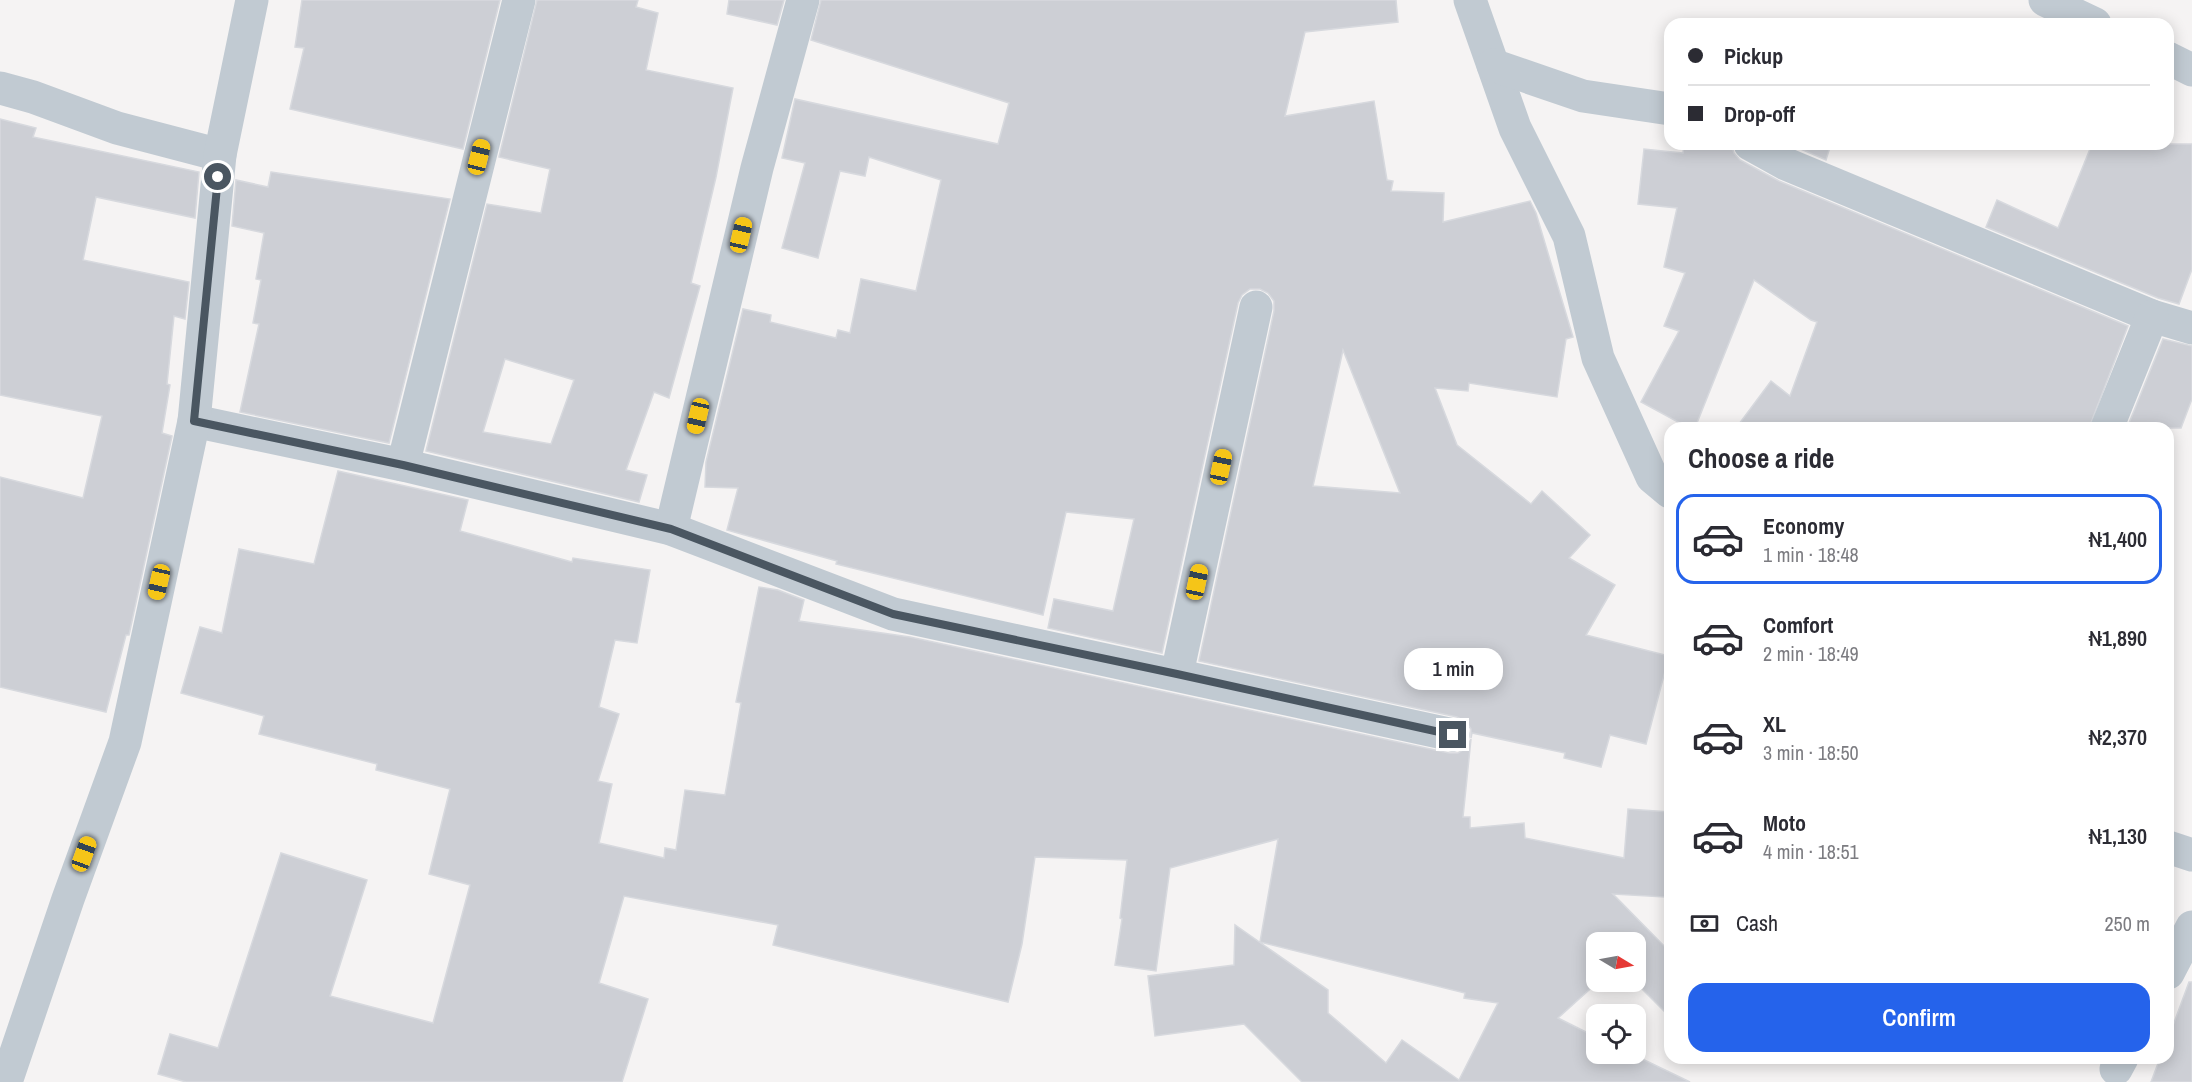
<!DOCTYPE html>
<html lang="en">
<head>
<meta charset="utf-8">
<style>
  :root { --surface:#fff; --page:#f2f2f3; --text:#2b2b33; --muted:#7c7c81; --line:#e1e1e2; --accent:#2563eb }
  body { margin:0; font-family:"Archivo Narrow",sans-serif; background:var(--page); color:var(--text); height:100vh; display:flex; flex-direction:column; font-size:22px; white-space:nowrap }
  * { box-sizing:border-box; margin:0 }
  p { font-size:20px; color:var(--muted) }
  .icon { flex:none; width:33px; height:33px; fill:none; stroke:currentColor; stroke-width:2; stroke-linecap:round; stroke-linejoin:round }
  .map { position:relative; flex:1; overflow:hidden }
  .side { position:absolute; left:1664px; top:422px; width:510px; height:642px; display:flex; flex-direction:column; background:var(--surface); border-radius:18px; box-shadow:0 3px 15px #0003 }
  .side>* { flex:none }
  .guide { position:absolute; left:1664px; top:18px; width:510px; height:132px; border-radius:18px; box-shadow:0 3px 15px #0003; display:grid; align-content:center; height:132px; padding:0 24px; background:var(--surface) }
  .needle { width:39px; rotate:100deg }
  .tools { position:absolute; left:1586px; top:932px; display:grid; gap:12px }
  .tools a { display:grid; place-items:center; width:60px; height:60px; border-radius:12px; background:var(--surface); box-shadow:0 3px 15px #0003; font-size:30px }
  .end { position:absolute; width:27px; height:27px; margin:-14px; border:8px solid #4a5661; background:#fff; box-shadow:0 0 0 3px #fff }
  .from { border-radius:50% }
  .bubble { position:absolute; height:42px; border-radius:18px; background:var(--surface); box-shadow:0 3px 15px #0003; font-size:20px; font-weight:600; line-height:42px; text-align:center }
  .car { position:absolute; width:18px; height:36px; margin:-18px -9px; border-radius:8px; box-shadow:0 0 4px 2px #0007; background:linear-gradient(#f5c518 24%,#345 0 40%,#f5c518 0 76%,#345 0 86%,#f5c518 0) }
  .guide b { display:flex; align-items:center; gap:21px; height:57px; font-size:22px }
  .guide b+b { border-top:2px solid var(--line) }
  .guide i { width:15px; height:15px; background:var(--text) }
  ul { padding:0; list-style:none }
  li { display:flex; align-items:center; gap:18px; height:90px; margin:0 12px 9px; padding:0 12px; border:3px solid transparent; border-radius:18px }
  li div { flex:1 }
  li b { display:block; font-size:22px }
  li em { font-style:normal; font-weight:600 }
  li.selected { border-color:var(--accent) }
  li>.icon { width:54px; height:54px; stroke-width:1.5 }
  h2 { padding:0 24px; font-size:27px; line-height:72px }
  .pay { display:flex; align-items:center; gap:15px; height:66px; padding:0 24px; font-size:22px }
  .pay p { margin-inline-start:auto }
  .cta { display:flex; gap:12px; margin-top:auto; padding:12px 24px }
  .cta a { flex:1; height:69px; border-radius:18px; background:var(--accent); color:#fff; font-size:24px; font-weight:600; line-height:69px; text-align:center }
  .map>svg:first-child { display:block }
</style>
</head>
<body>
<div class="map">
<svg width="2192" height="1082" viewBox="0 0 2192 1082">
  <rect width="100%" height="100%" fill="#f5f3f3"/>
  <g fill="#cdcfd5" stroke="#d7d9de" stroke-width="1.5" fill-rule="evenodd">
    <polygon points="302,0 500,0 463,149 290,109 304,48 295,47"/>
    <path d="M537,0h101l-2,7 22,6 -12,57 87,18 -17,89 -25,106 9,3 -31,112 -15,-6 -28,78 21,5 -8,27 -213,-51 61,-247 54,9 9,-44 -51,-12zM505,359l69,21 -23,64 -68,-12z"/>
    <polygon points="729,0 784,0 777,25 727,14"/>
    <path d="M821,0h575l2,22 -93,10 -20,84 89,-15 13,79 6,1 -2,10 53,2 -1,29 87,-21 6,12 37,124 -7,2 -9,58 -88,-14 -1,8 -33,-3 22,57 74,59 11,-13 48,44 -21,23 46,27 -29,50 83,21 -23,88 -36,-9 -9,32 -37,-9 1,-5 -93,-20 -1,5v-9l-5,-7 -9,-5 -258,-56 75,-350v-10l-6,-8 -8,-4h-10l-8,6 -4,8 -76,350 -114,-25 6,-29 59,12 21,-92 -68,-7 -23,103 -207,-51 1,-3 -110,-31 11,-42 -33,-1 1,-25 37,-153 28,6 -1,7 66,16 2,-8 12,3 11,-54 55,12 25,-111 -72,-23 -4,19 -25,-5 -22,87 -36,-10 23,-85 -23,-5 13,-59 203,45 11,-41 -198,-63zM1343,350l57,143 -87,-7z"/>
    <polygon points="0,119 36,128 33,137 199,172 195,218 96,197 83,260 189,282 185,319 174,316 167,384 170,385 162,433 172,436 129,635 126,635 106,712 0,687 0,477 83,498 102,416 0,395"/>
    <polygon points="1684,144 1731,144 1734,153 1740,160 1779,181 2128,326 2089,428 1736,428 1771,381 1790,396 1817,322 1811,320 1754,280 1695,428 1689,428 1641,402 1679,331 1664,326 1685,273 1664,267 1677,208 1638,204 1644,149 1683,153"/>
    <polygon points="1789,144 1831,144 1826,160"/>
    <polygon points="2092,144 2192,144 2192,269 2179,304 2158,298 1986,227 1997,200 2058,228"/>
    <polygon points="271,172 450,199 389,443 240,412 259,324 253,323 261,280 256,279 264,233 232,226 236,180 268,187"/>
    <polygon points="2163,339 2192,346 2192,399 2181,428 2127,428"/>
    <polygon points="338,471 468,500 460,531 572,562 573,558 650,570 637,643 615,640 599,707 619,714 598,781 612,784 599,843 664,858 665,848 676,850 685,790 725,795 741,703 736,702 759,587 778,590 804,600 799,621 910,637 1449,753 1458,753 1466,748 1471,739 1463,817 1470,817 1470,828 1524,823 1525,838 1624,858 1628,809 1670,812 1665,897 1613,894 1670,952 1670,1017 1634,981 1635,942 1596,942 1596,981 1599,981 1558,1018 1596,1037 1596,1053 1630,1053 1690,1082 1302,1082 1244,1024 1155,1036 1148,976 1234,965 1235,925 1328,990 1328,1013 1386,1063 1402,1040 1459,1080 1498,1003 1464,998 1465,993 1260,942 1278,839 1170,868 1156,971 1115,965 1122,919 1120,918 1127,860 1035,857 1022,944 1008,1002 773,945 778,925 624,896 599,983 648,999 622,1082 186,1082 158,1074 170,1034 218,1048 281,853 367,880 330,996 433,1023 470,885 429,874 450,789 376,770 377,764 259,734 264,716 181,693 200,627 222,633 239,549 314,564"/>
    <polygon points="2189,982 2192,982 2192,1082 2151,1082 2160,1058 2168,1058 2168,1039"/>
  </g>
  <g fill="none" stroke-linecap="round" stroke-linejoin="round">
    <g stroke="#c1cad2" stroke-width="33">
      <polyline points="1470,0 1515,128 1569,236 1598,358 1652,477 1670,492"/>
      <polyline points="2045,0 2095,24"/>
      <polyline points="2168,58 2192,70"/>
      <polyline points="1493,65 1583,96 1670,109"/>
      <polyline points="0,88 33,97 117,128 220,155"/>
      <polyline points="1750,144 1786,164 2152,316 2192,328"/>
      <polyline points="194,421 403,465 671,529 893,614 1453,735"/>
      <polyline points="2107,428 2152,316"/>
      <polyline points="403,465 519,0"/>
      <polyline points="671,529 757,168 803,0"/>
      <polyline points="1177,674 1256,307"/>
      <polyline points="2168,847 2192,855"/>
      <polyline points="2168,973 2192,927"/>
      <polyline points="2116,1069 2122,1058"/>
      <polyline points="6,1082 68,899 125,742 194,421 220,155 252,0"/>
    </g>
  </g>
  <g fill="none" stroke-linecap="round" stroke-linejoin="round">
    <polyline stroke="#4a5661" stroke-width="8" points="218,177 194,421 403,465 671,529 893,614 1177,674 1453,735"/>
  </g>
</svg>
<div class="tools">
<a><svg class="needle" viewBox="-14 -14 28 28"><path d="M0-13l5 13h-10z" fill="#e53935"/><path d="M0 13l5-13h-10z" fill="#7c7c81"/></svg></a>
<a><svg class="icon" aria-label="locate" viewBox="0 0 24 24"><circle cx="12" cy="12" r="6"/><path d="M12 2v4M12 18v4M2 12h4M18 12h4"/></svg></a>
</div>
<i class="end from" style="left:218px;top:177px"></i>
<i class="end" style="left:1453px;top:735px"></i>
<div class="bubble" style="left:1404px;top:648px;width:99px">1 min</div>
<i class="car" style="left:479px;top:157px;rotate:14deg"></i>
<i class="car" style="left:741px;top:235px;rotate:13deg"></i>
<i class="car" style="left:698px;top:416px;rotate:193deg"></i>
<i class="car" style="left:1221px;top:467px;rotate:12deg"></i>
<i class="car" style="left:159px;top:582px;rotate:193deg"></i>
<i class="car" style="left:1197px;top:582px;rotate:12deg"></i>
<i class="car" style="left:84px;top:854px;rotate:20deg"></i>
<div class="guide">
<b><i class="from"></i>Pickup</b>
<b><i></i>Drop-off</b>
</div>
<section class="side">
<h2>Choose a ride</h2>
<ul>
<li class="selected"><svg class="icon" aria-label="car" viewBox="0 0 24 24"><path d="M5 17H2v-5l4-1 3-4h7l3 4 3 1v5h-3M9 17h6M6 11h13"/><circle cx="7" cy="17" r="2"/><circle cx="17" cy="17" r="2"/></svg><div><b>Economy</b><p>1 min · 18:48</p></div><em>₦1,400</em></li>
<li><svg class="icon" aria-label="car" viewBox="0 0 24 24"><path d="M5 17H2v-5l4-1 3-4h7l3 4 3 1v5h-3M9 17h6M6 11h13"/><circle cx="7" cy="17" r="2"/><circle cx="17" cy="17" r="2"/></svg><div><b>Comfort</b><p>2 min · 18:49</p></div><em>₦1,890</em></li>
<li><svg class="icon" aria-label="car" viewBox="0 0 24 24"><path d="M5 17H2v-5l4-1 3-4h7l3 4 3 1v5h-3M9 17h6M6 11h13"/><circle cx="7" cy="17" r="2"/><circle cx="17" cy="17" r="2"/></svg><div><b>XL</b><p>3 min · 18:50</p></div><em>₦2,370</em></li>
<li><svg class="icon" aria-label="car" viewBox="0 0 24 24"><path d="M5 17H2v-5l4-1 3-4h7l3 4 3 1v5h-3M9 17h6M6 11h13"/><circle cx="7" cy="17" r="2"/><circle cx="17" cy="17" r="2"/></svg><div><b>Moto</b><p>4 min · 18:51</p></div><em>₦1,130</em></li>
</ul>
<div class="pay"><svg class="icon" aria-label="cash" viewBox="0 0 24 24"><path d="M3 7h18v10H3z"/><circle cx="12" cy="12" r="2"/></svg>Cash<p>250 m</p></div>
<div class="cta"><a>Confirm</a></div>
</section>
</div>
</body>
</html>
